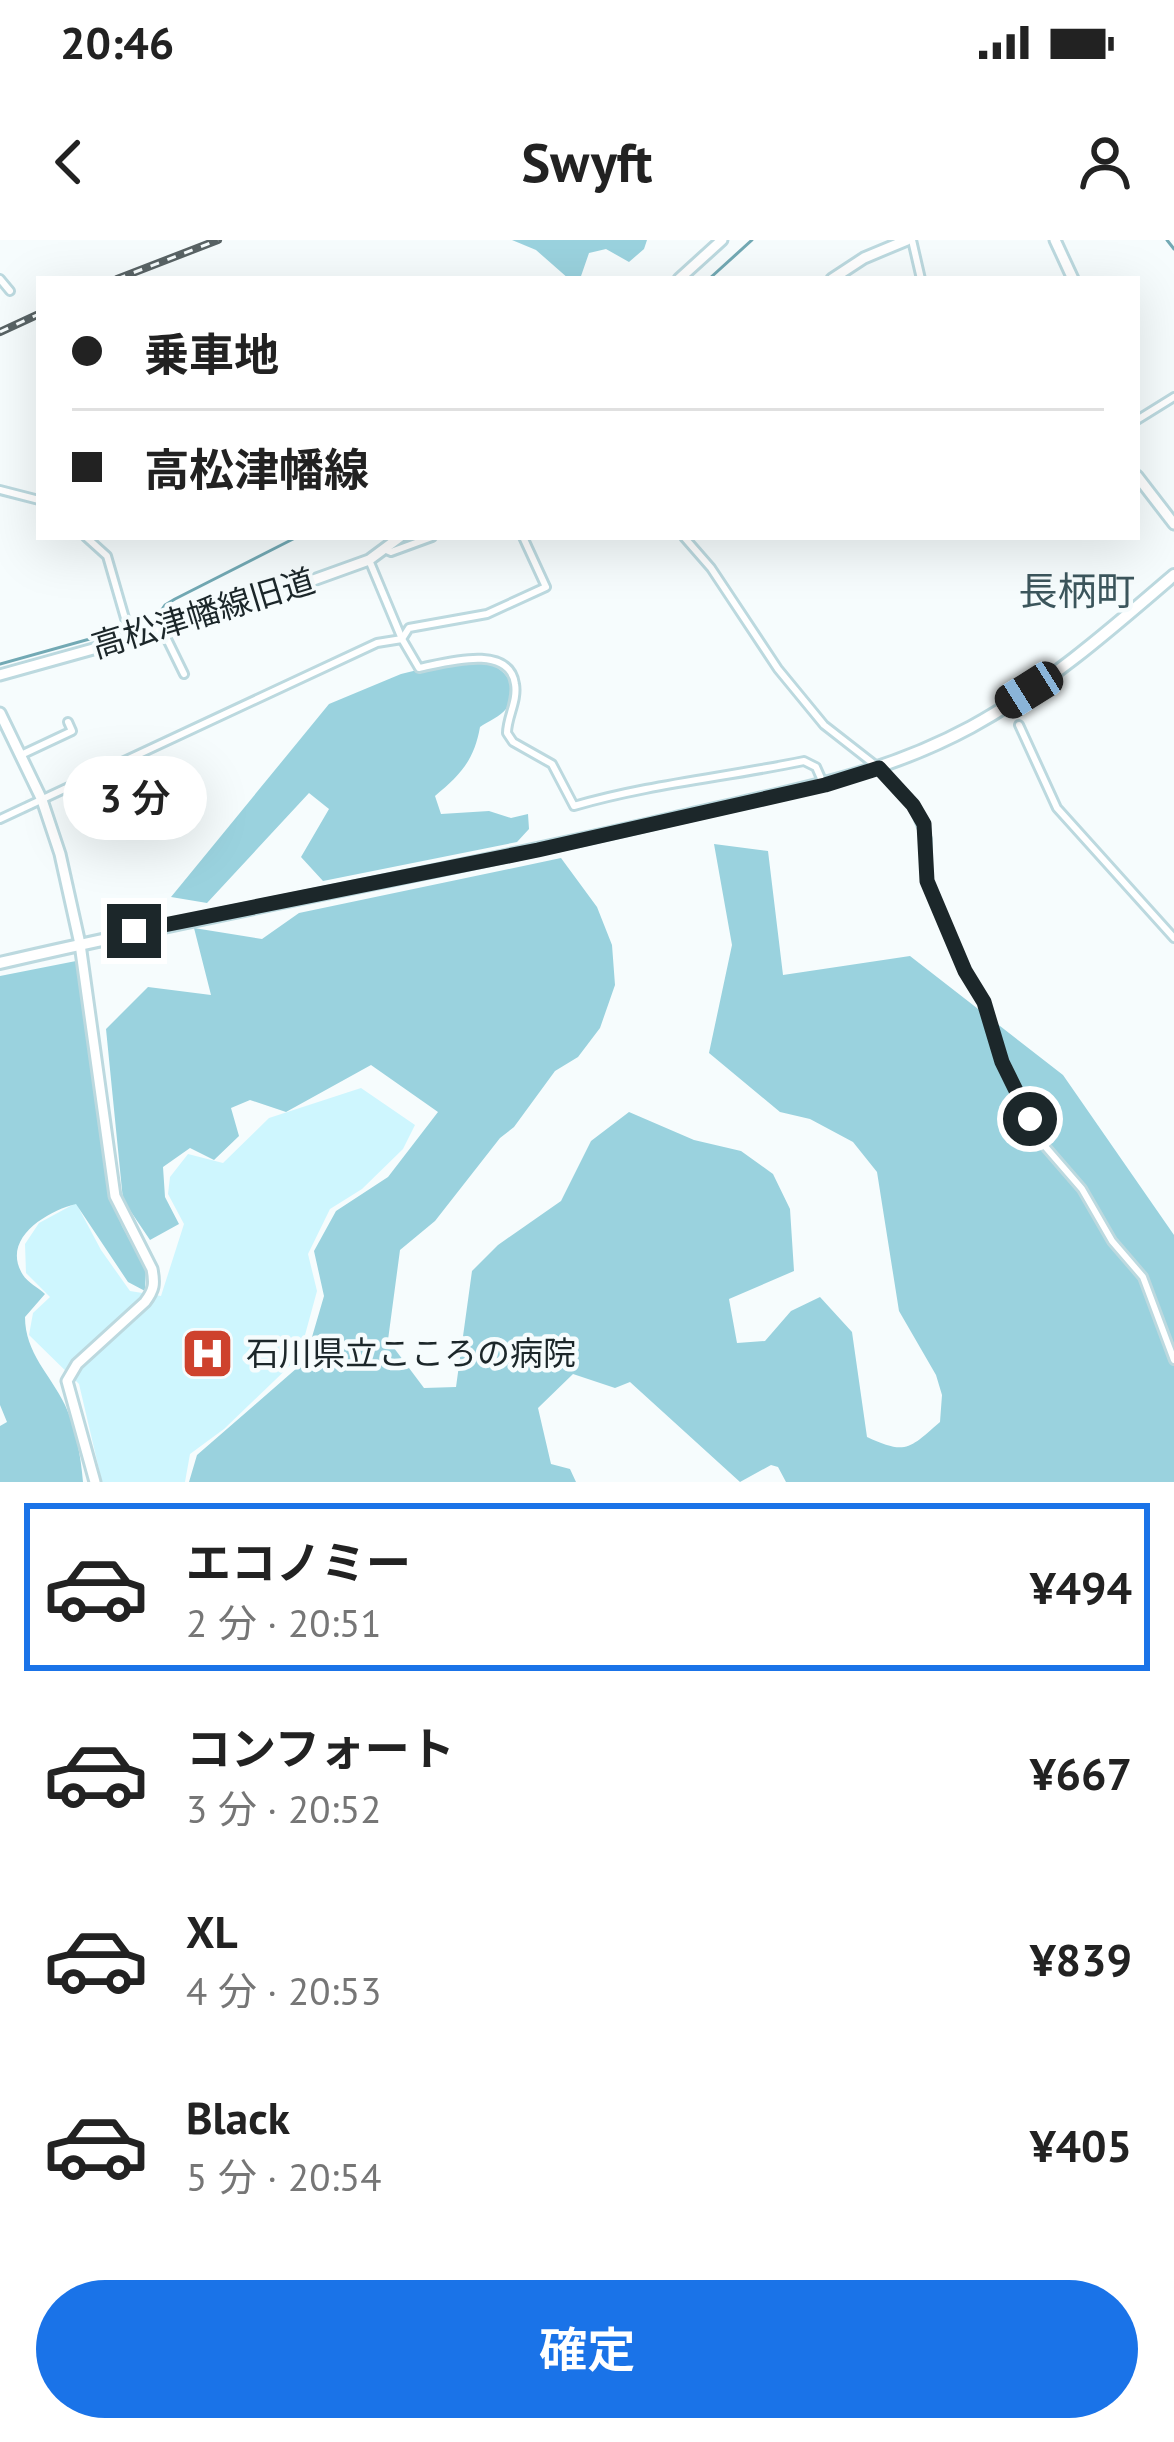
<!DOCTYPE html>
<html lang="ja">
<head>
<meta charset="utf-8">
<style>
  :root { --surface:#fff; --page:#f2f2f2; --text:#222; --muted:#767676; --line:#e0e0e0; --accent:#1a73e8 }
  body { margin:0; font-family:"PT Sans","Noto Sans JP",sans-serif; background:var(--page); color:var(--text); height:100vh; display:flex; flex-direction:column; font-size:45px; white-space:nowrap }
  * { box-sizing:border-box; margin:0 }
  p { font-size:39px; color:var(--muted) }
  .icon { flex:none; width:66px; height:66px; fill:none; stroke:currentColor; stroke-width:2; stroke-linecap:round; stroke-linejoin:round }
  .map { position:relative; height:1242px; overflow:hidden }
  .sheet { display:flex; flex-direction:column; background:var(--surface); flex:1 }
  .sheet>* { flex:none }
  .guide { position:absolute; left:36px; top:36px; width:1104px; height:264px; border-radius:0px; box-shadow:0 12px 48px #0002; display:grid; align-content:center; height:264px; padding:0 36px; background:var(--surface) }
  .end { position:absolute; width:54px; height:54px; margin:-27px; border:15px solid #1c272a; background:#fff; box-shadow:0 0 0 6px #fff }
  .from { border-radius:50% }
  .bubble { position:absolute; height:84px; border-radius:42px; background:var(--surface); box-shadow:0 12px 48px #0002; font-size:39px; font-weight:600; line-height:84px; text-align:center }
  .car { position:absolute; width:36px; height:72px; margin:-36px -18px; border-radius:15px; box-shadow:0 0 9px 3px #0007; background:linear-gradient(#222 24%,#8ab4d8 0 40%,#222 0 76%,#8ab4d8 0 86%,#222 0) }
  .guide b { display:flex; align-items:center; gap:42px; height:114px; font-size:45px }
  .guide b+b { border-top:3px solid var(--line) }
  .guide i { width:30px; height:30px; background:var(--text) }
  ul { padding:21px 0 0; list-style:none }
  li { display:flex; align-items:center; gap:36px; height:168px; margin:0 24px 18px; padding:0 12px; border:6px solid transparent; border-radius:0px }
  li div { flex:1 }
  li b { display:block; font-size:45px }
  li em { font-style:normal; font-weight:600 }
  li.selected { border-color:var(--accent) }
  li>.icon { width:108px; height:108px; stroke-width:1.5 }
  .button { display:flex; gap:24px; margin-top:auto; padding:24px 36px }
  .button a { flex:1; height:138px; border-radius:72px; background:var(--accent); color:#fff; font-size:48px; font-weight:600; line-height:138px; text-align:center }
  .status { display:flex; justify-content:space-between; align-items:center; height:84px; padding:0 60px; background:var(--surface); direction:ltr }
  .status svg { height:33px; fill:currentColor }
  header { display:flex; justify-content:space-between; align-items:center; height:156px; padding:0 36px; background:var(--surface); font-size:54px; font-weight:600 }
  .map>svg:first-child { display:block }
</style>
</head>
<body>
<div class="status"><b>20:46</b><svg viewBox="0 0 49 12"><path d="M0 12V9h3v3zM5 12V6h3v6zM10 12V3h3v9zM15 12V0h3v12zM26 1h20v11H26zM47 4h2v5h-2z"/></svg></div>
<header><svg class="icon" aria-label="back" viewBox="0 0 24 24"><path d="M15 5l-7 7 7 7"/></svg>Swyft<svg class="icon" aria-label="person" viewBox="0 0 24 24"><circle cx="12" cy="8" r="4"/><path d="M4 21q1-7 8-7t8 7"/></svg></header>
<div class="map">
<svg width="1174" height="1242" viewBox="0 0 1174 1242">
  <rect width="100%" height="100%" fill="#f6fcfd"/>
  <polygon fill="#cef6fe" points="361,848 415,885 403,909 362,949 330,969 308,1014 317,1051 299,1117 224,1189 190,1214 185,1242 102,1242 79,1144 29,1095 33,1073 50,1057 26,1033 25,1004 39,983 76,963 101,1010 130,1051 161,1056 184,984 168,954 170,937 188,914 223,923 269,878"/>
  <g fill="#9ad2de">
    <polygon points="512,0 647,0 644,9 629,22 606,9 589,13 580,39 569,39 536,10"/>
    <path d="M484,421c20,7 38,25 22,48 -5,7 -19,13 -26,18 -6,34 -20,48 -45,69l6,18 48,-3 22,7 17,-4 1,15 -12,13 -194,39 -22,-24 28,-48 -20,-16 -102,110 -36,-6 158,-193 72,-30 49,-12z"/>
    <path d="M714,604l54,7 15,124 127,-19 153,119 111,160v247h-388l-8,-15 -7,-2 -31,17 -110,-100 -15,6 -42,-14 -35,34 13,56 19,5 6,13h-387l8,-27 108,-94 19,-65 -10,-45 22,-40 52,-34 50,-65 -67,-47 -85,47 -36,-12 -19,8 8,28 -25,24 -24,-12 -27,19 2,30 14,27 -29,16 -27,-40 -17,-171 42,-42 63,8 -17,-67 68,11 37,-26 262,-55 36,49 15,38 3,40 -15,43 -22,29 -23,14 -41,56 -14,11 -65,83 -35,29 -12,90 36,48 32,-1 16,-116 26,-26 63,-44 30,-60 38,-29 65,28 47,11 32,23 17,35 4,62 -65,28 8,44 28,-2 26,-30 29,-14 32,35 15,105c39,18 42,12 73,-15l2,-27 -6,-20 -37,-64 -22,-139 -24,-30 -43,-23 -30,-7 -71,-59 23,-108z"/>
    <path d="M76,721l30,211 16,54 24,44 -1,21 -17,-9 -52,-78c-29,7 -76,35 -53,71 4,7 16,13 22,19l-20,23c0,36 25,57 40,88 11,23 16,52 18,77h-83v-56l7,-4 -7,-17v-429z"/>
  </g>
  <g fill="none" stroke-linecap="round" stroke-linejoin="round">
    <g stroke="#72a9b4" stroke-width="3">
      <polyline points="1167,0 1174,9"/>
      <polyline points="709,39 752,0"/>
      <polyline points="0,424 154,381 165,365 175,359 297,297"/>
    </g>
    <defs>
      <g id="street">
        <polyline points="912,0 921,39"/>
        <polyline points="0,39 10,51"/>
        <polyline points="1137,180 1174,157"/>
        <polyline points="0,250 39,260"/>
        <polyline points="86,297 107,316 131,399"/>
        <polyline points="684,297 711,328 778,429 824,485 879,528 913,565 927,599 927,641 965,731 984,762 1002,822 1017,855 1043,904 1082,949 1112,1001 1143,1037 1174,1120"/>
        <polyline points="384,309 391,312 432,297"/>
        <path d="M369,320l33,79 17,29c26,-5 90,-25 96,16 3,17 -8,33 -8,49l6,9 39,22 22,42c76,-22 153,-29 230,-45l12,6 8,18"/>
        <polyline points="163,391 184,434"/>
        <polyline points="1019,485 1057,568 1174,698"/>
        <polyline points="21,515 72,491 68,482"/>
        <polyline points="0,579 377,403 402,399 409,388 487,374 546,347 523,297"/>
      </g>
      <g id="secondary">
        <polyline points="1055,0 1073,39"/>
        <polyline points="679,39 722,0"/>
        <polyline points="832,39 864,18 907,0"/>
        <polyline points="1137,236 1174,284"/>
        <polyline points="0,435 219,374 369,320 400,297"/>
        <path d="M0,473l42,87 18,54 20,90 35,252 37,73c3,15 2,21 -7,33l-68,62 -10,17 28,101"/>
      </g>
      <path id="primary" d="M0,723c222,-52 446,-91 667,-143 107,-26 206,-40 304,-93 75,-41 138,-96 203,-152"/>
    </defs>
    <use href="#street" stroke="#bcd9df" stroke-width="12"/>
    <use href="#secondary" stroke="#bcd9df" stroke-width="15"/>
    <use href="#primary" stroke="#bcd9df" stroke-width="16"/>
    <use href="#street" stroke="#fff" stroke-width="6"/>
    <use href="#secondary" stroke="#fff" stroke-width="9"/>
    <use href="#primary" stroke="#fff" stroke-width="10"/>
    <defs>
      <g id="rail">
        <polyline points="117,39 218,0"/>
        <polyline points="0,92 39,74"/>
      </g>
    </defs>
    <use href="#rail" stroke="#596365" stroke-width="8"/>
    <use href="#rail" stroke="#f6fcfd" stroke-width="3" stroke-dasharray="9" stroke-linecap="butt"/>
  </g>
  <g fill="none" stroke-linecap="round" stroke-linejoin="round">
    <polyline stroke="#1c272a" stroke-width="15" points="134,691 538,610 825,545 879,528 913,565 924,584 927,641 965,731 984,762 1002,822 1030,879"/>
  </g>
  <defs>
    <symbol id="hospital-square" viewBox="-11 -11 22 22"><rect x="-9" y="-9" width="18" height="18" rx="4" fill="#ce422d" stroke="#f6fcfd"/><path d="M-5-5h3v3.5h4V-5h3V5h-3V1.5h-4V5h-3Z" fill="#fff"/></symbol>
  </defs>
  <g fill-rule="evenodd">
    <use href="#hospital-square" x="178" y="1084" width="59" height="59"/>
  </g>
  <g text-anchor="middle" stroke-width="9" stroke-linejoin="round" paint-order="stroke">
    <g font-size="33" fill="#1c272a" stroke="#f6fcfd">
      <text transform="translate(203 373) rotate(-17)" y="12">高松津幡線旧道</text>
    </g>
    <g font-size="33" fill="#1c272a" stroke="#f6fcfd" text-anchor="start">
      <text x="246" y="1125">石川県立こころの病院</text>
    </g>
    <g font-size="39" fill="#3c565c" stroke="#f6fcfd">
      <text x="1077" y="365">長柄町</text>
    </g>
  </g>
</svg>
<i class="end from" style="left:1030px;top:879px"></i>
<i class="end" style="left:134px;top:691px"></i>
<div class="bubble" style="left:63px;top:516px;width:144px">3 分</div>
<i class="car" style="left:1029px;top:450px;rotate:238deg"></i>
<div class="guide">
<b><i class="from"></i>乗車地</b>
<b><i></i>高松津幡線</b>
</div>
</div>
<section class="sheet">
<ul>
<li class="selected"><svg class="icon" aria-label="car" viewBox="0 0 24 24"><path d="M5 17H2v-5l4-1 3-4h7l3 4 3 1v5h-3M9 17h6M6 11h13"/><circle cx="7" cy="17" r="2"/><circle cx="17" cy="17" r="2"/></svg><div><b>エコノミー</b><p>2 分 · 20:51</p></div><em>¥494</em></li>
<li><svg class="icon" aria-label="car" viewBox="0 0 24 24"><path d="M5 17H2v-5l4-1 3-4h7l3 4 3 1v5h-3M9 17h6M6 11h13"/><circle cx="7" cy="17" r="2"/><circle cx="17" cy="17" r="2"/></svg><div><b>コンフォート</b><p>3 分 · 20:52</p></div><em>¥667</em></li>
<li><svg class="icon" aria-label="car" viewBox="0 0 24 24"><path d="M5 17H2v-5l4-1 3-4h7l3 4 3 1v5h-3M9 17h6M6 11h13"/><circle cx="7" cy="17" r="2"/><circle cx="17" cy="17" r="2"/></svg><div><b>XL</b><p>4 分 · 20:53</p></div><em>¥839</em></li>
<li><svg class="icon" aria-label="car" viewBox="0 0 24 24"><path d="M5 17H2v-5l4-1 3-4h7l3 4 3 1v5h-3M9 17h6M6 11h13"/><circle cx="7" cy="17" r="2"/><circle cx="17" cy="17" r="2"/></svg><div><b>Black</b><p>5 分 · 20:54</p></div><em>¥405</em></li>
</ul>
<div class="button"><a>確定</a></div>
</section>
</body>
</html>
